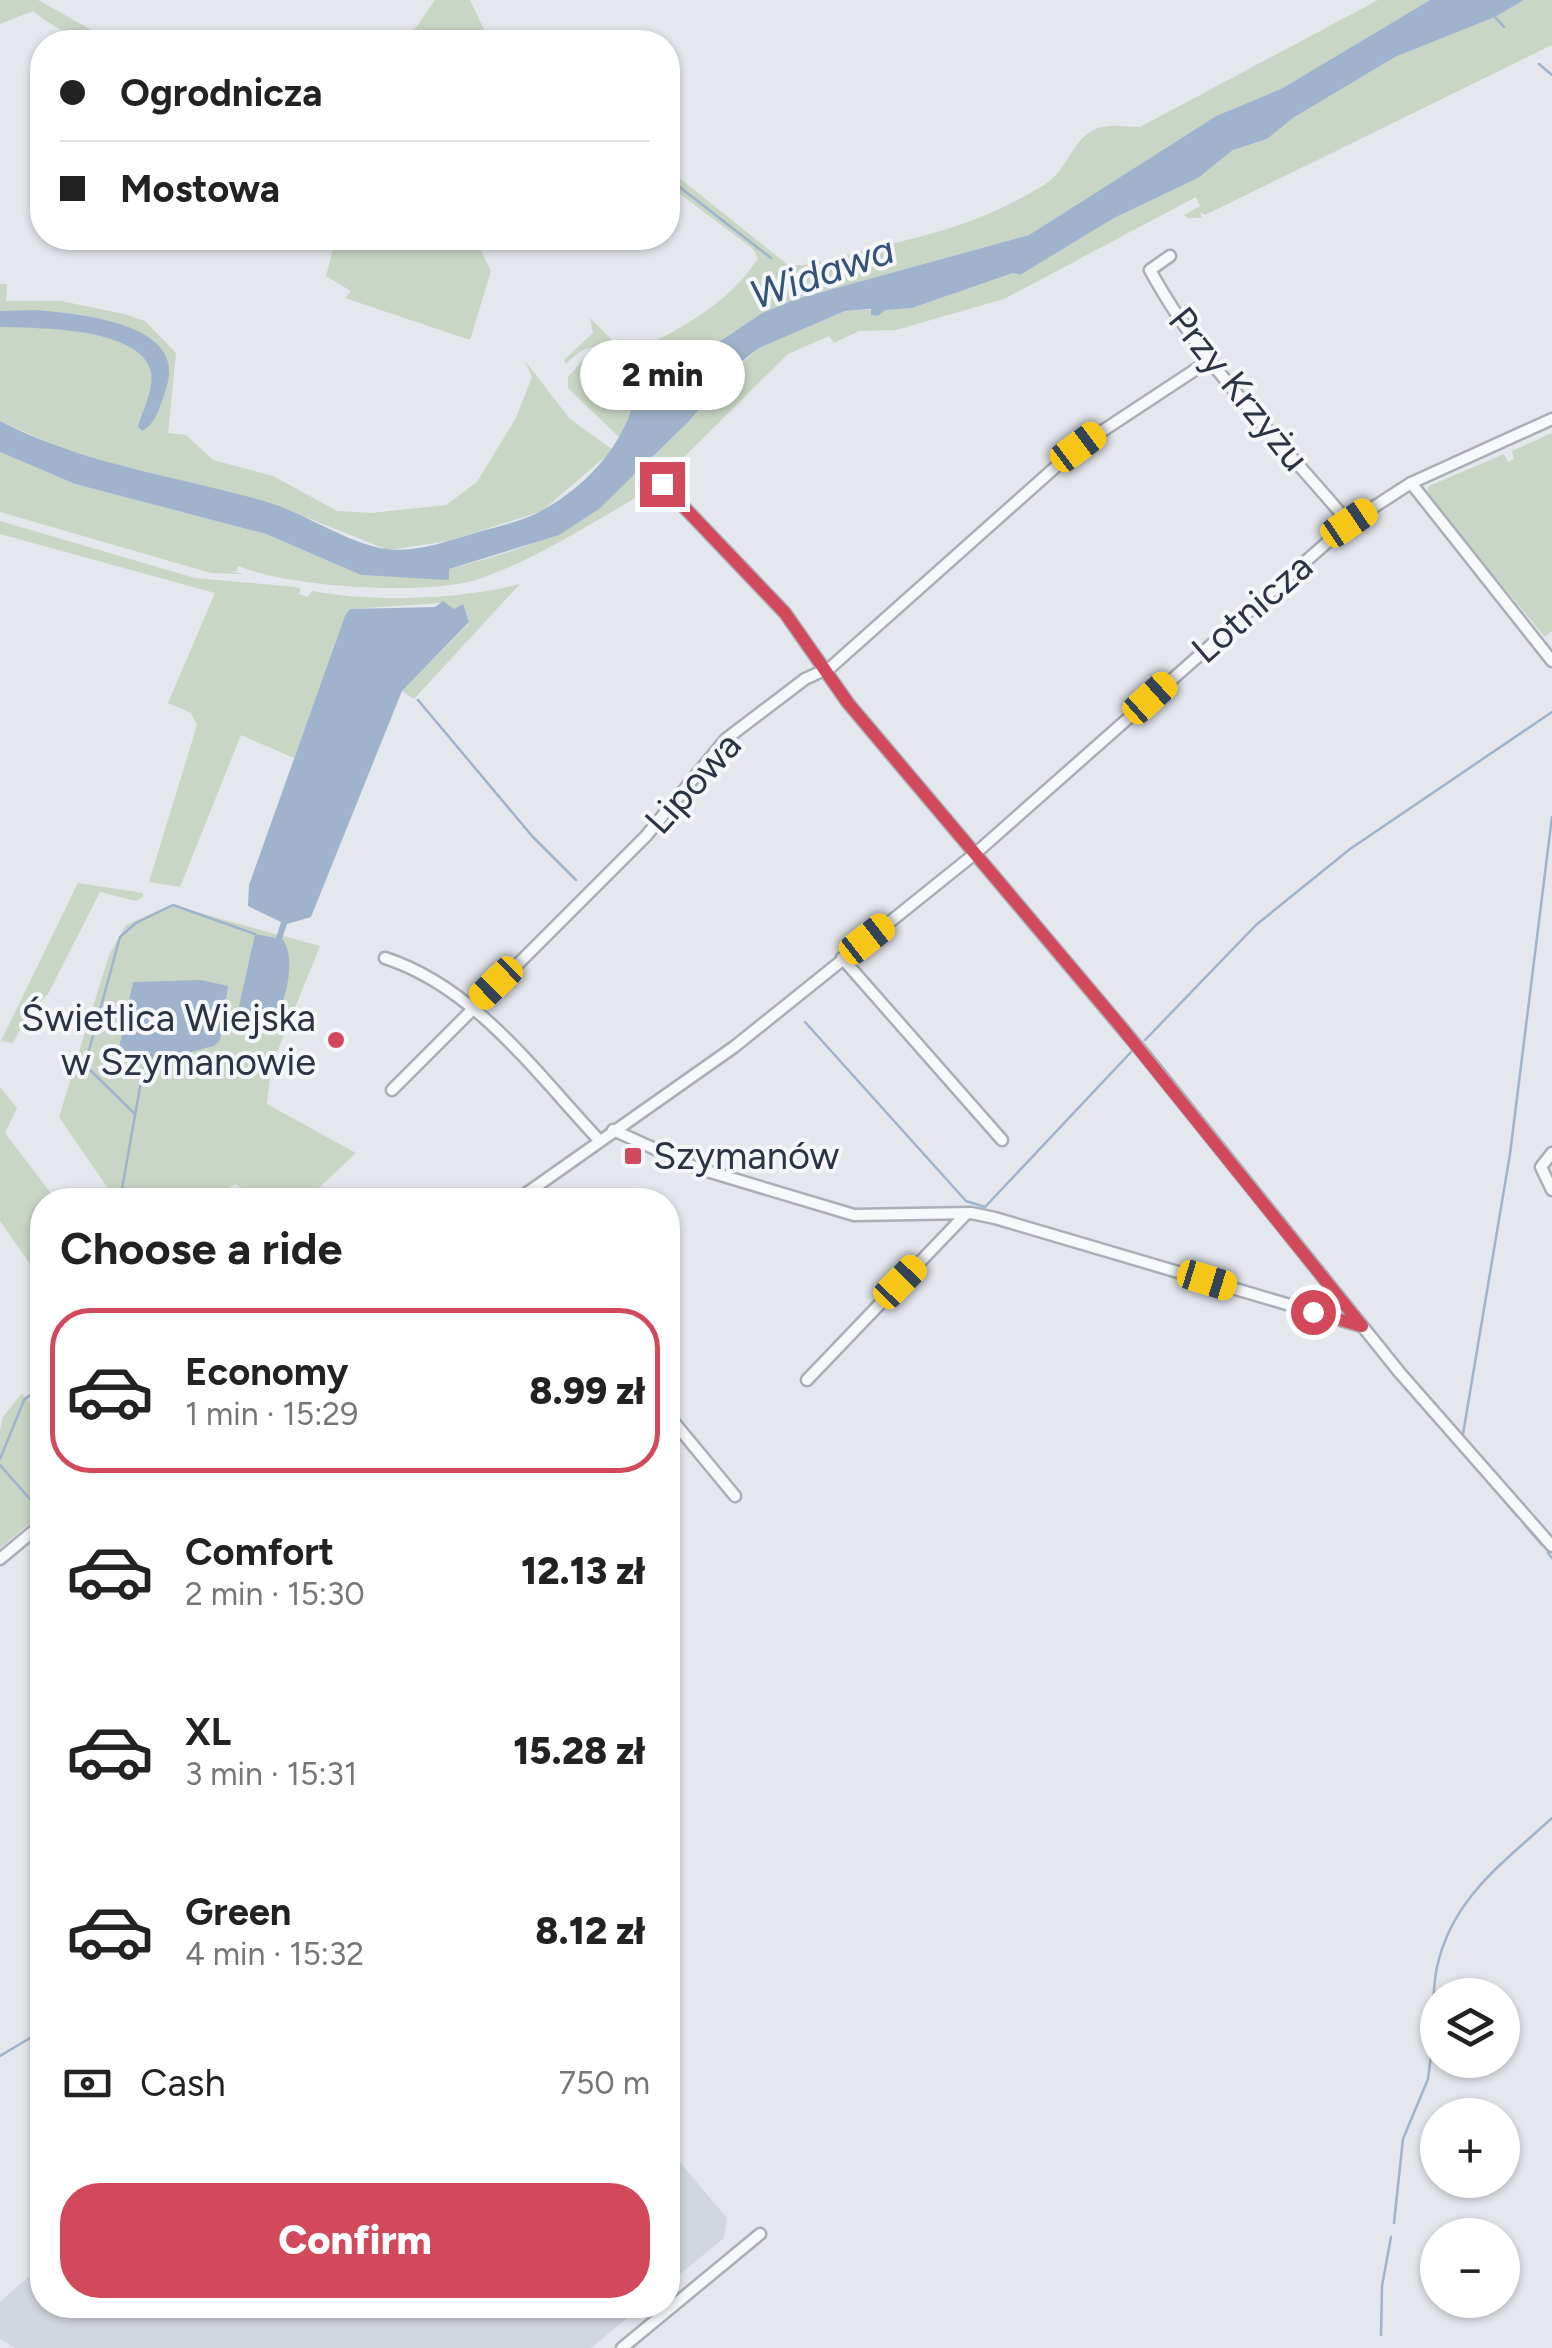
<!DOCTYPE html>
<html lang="en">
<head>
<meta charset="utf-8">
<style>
  :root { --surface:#fff; --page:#f2f2f2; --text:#222; --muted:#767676; --line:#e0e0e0; --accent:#d1495b }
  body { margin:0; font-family:Figtree,sans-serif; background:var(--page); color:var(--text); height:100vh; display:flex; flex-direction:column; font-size:38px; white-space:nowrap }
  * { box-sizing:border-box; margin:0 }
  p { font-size:32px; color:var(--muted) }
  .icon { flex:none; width:55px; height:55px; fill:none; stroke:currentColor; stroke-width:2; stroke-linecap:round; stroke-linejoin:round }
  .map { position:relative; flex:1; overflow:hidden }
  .side { position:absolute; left:30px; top:1188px; width:650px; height:1130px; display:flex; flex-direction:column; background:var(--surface); border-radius:40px; box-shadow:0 2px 8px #0004 }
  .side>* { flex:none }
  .guide { position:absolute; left:30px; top:30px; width:650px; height:220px; border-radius:40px; box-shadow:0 2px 8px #0004; display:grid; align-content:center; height:220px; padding:0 30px; background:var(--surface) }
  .tools { position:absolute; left:1420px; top:1978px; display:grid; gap:20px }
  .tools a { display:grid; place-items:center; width:100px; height:100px; border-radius:50%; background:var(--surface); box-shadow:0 2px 8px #0004; font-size:50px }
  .end { position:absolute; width:45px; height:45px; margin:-22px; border:12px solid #d1495b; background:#fff; box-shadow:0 0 0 5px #fff }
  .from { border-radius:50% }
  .bubble { position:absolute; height:70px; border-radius:35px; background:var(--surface); box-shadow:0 2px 8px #0004; font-size:32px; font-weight:800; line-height:70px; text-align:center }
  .car { position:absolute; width:30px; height:60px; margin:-30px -15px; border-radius:12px; box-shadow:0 0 8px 2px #0007; background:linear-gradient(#f5c518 24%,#345 0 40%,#f5c518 0 76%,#345 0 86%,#f5c518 0) }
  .guide b { display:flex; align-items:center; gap:35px; height:95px; font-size:38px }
  .guide b+b { border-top:2px solid var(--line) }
  .guide i { width:25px; height:25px; background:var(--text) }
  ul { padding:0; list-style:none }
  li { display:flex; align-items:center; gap:30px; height:165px; margin:0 20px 15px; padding:0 10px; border:5px solid transparent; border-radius:40px }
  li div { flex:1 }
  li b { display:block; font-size:38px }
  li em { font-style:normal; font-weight:800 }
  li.current { border-color:var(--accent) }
  li>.icon { width:90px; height:90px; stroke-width:1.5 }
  h2 { padding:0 30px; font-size:45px; line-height:120px }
  .pay { display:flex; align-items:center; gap:25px; height:110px; padding:0 30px; font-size:38px }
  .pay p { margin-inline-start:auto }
  .cta { display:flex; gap:20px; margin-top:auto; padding:20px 30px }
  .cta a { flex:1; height:115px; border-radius:40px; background:var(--accent); color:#fff; font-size:40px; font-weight:800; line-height:115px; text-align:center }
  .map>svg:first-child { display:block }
</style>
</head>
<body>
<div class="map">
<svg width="1552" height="2348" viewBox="0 0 1552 2348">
  <rect width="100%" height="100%" fill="#e4e7ec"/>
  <g fill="#d2d6de">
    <polygon points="668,2148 727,2218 724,2238 668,2284"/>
    <polygon points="42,2265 42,2305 643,2305 591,2348 16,2348 0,2339 0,2302"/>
  </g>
  <g fill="#c9d6c5">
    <path d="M0,0h38l75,42c-29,1 -57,-12 -80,-31l-33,13z"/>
    <polygon points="435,0 470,0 490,42 406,42"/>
    <path d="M1378,0h52l-149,89 -65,27 -187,119 -233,64 -34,14 -98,66 -22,8 -33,-15 -6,15 29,19 -11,33 -53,-51v-11l24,-27 27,12 6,-3c-23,-19 -38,-16 -59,5l-2,-4 29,-27 -3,-15 37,37c48,-23 102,-50 131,-97l-6,-10 -84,-63v-16l120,96c25,2 45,-7 68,-13 73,-17 122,-27 188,-67 27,-16 29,-57 65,-59 10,-1 20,1 31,1z"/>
    <polygon points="1524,0 1552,0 1552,45 1205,215 1200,212 1202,218 1188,218 1184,215 1200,206 1196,197 1004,299 896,330 859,331 834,343 829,336 788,354 672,469 657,472 647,463 713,389 759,348 845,311 912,308 1013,273 1020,275 1114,218 1198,178 1233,150 1267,139 1293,118 1395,57 1495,17"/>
    <polygon points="336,238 475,238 491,271 470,340 345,298 351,291 326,276"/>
    <polygon points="0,284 7,284 6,301 61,301 124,314 145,321 176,353 168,433 186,435 213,460 273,476 337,511 371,513 446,505 477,482 516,418 532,377 525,361 570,419 613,450 542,511 449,541 388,550 270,503 140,472 58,447 0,421"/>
    <polygon points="1552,433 1552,631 1545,637 1427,495 1429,486 1504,454 1508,462 1514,459 1512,451"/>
    <path d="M0,452l75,32 191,50 95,41 88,4v-10c85,-23 123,-34 188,-97l8,7 -11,8 5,9c-51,29 -101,62 -157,82 -53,19 -193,9 -244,-12l-1,5h-7l13,3 -32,-1 -211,-61z"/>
    <path d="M0,521l195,57 101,9 5,2 -2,5 8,3 6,-6c58,12 149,8 207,-7l-106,115 -12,-8 67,-68 -6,-18 -9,5 -13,-7 -91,6 -56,149 -53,-23 -61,152 -31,-5 48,-157 -6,-12 -23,-10 47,-110 -215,-59z"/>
    <polygon points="78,883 143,893 143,897 136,901 100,892 48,994 27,1016 13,1043 1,1041"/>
    <polygon points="170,905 320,946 271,1067 267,1104 356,1153 306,1200 256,1200 236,1184 223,1190 219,1200 116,1200 59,1117 109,955 126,925"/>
    <polygon points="0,1087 17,1108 5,1133 56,1200 42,1200 42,1281 0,1221"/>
    <polygon points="22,1393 42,1421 42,1513 0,1548 0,1430 3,1417"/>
  </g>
  <g fill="#9fb4cc">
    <path d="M1430,0h94l-29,17 -100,40 -102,61 -26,21 -34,11 -35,28 -84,40 -94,57 -7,-2 -101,35 -27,2 -7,6 -7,-1v-6l-26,2 -86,37 -22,17 -49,57 -89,87 -40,26 -110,34v11l-88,-5 -95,-41 -191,-50 -75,-32v-31c84,44 178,55 267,81 38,11 83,43 120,47 26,4 58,-7 82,-14 24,-8 50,-12 72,-24 40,-21 80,-62 91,-105l-34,-26 11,-9 33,16 22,-8 98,-66 34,-14 233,-64 187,-119 65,-27z"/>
    <path d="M36,310c41,4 157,12 129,82 -5,14 -9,32 -23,39l-4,-5c5,-16 16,-37 13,-54 -10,-45 -114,-44 -151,-45v-16z"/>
    <path d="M443,601l11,8 9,-5 6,18 -67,69 -91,226 -24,7 -5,15c17,21 1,70 -12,92l-27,-5 -7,-6 19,-86 21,4 5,-16 -33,-16 1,-21 96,-269 5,-7 85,-2z"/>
    <path d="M201,980l27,6 -8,54 -6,6c-27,6 -73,25 -96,7l15,-71z"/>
  </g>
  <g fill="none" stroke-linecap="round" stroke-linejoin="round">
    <g stroke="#9fb4cc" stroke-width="2.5">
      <polyline points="1495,17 1504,27"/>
      <polyline points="1539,64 1552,75"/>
      <polyline points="668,178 771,258"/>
      <polyline points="418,700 532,836 576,880"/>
      <polyline points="805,1022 966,1201 985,1207 1132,1051"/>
      <polyline points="1145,1040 1256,925 1350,849 1552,712"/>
      <polyline points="135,1114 85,1065 120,937 136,923 173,905 255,934"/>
      <polyline points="120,1200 145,1059"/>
      <polyline points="1463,1434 1510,1154 1552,817"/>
      <polyline points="1461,1450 1471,1461"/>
      <polyline points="0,1459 24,1400 42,1386"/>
      <polyline points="0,1465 37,1507"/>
      <polyline points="1480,1473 1517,1516"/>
      <polyline points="1524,1524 1542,1545"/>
      <polyline points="1548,1553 1552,1558"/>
      <path d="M1431,2044c2,-25 1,-52 6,-77 15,-69 66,-104 115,-149"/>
      <polyline points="0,2056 42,2031"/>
      <polyline points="1394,2223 1403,2139 1428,2079 1431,2055"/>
      <polyline points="1381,2335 1382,2286 1391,2237"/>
    </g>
    <defs>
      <g id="minor">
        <path d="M1170,256l-20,14c51,94 130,171 199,253"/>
        <polyline points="1411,483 1552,661"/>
        <polyline points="662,484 785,613 848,703 1143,1053 1400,1373 1552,1546"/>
        <path d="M385,958c90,29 151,115 214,182"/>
        <polyline points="842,958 1002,1140"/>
        <polyline points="392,1090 646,836 726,739 805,679 831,667 1078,447 1210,360"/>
        <polyline points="613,1130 697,1168 854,1215 971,1213 995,1218 1361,1326"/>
        <polyline points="1552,1153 1541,1167 1552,1190"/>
        <polyline points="517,1200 734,1047 977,852 1349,523 1411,483 1552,419"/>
        <polyline points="807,1380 966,1214"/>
        <polyline points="668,1415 735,1496"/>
        <polyline points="0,1559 42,1524"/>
        <polyline points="622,2348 760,2234"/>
      </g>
    </defs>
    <use href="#minor" stroke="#a9aeb7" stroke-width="15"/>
    <use href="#minor" stroke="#f7f8fa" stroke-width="10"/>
  </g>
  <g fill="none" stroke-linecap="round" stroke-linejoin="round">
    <polyline stroke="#d1495b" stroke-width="12" points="662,484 785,613 848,703 1117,1022 1362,1326 1313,1312"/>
  </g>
  <g fill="#d1495b" stroke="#f4f6f9" stroke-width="4">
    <circle cx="336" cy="1040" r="10"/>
    <rect x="623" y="1146" width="20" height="20" rx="5"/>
  </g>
  <g text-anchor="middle" stroke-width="8" stroke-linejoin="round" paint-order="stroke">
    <g font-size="38" fill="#2b3445" stroke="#f4f6f9">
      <text transform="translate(1239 389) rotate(51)" y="13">Przy Krzyżu</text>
      <text transform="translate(1252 608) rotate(-41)" y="13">Lotnicza</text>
      <text transform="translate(693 783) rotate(-48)" y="13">Lipowa</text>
    </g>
    <g font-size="38" fill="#2b3445" stroke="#f4f6f9" text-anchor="end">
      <text x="316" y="1031">Świetlica Wiejska<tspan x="316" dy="44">w Szymanowie</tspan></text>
      <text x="653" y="1169" text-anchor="start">Szymanów</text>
    </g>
    <g font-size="40" font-style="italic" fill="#34527a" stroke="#f4f6f9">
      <text transform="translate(822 272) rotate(-19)" y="14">Widawa</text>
    </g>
  </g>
</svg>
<div class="tools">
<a><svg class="icon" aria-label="layers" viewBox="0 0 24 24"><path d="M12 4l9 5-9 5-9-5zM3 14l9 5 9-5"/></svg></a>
<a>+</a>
<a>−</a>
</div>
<i class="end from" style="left:1313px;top:1312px"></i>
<i class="end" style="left:662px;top:484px"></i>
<div class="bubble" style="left:580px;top:340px;width:165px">2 min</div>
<i class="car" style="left:1078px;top:447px;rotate:53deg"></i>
<i class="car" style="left:1349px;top:523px;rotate:56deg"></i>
<i class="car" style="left:1150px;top:698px;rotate:48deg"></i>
<i class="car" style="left:867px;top:939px;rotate:52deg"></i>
<i class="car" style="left:496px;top:983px;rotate:226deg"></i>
<i class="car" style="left:1207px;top:1280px;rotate:107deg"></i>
<i class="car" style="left:900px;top:1282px;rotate:44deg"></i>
<div class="guide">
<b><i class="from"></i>Ogrodnicza</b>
<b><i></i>Mostowa</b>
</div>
<section class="side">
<h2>Choose a ride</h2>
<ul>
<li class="current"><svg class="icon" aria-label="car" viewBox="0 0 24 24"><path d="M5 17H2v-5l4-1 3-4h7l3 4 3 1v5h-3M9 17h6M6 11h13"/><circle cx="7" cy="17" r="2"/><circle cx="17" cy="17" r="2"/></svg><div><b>Economy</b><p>1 min · 15:29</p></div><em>8.99 zł</em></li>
<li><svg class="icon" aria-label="car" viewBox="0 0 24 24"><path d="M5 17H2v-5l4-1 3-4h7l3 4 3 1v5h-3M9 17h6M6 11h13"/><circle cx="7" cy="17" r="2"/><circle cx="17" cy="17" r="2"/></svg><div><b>Comfort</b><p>2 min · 15:30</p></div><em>12.13 zł</em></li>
<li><svg class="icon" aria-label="car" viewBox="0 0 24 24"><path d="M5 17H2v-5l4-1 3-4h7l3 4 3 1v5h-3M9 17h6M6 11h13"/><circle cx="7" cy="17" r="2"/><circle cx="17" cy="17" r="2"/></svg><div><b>XL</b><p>3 min · 15:31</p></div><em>15.28 zł</em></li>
<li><svg class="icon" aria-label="car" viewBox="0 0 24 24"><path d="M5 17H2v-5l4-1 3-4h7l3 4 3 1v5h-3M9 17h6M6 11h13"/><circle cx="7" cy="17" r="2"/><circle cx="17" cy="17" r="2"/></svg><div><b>Green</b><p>4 min · 15:32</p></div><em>8.12 zł</em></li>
</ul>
<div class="pay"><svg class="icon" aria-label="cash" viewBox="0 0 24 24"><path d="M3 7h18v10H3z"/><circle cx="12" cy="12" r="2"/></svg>Cash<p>750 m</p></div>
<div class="cta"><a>Confirm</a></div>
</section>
</div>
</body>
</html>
